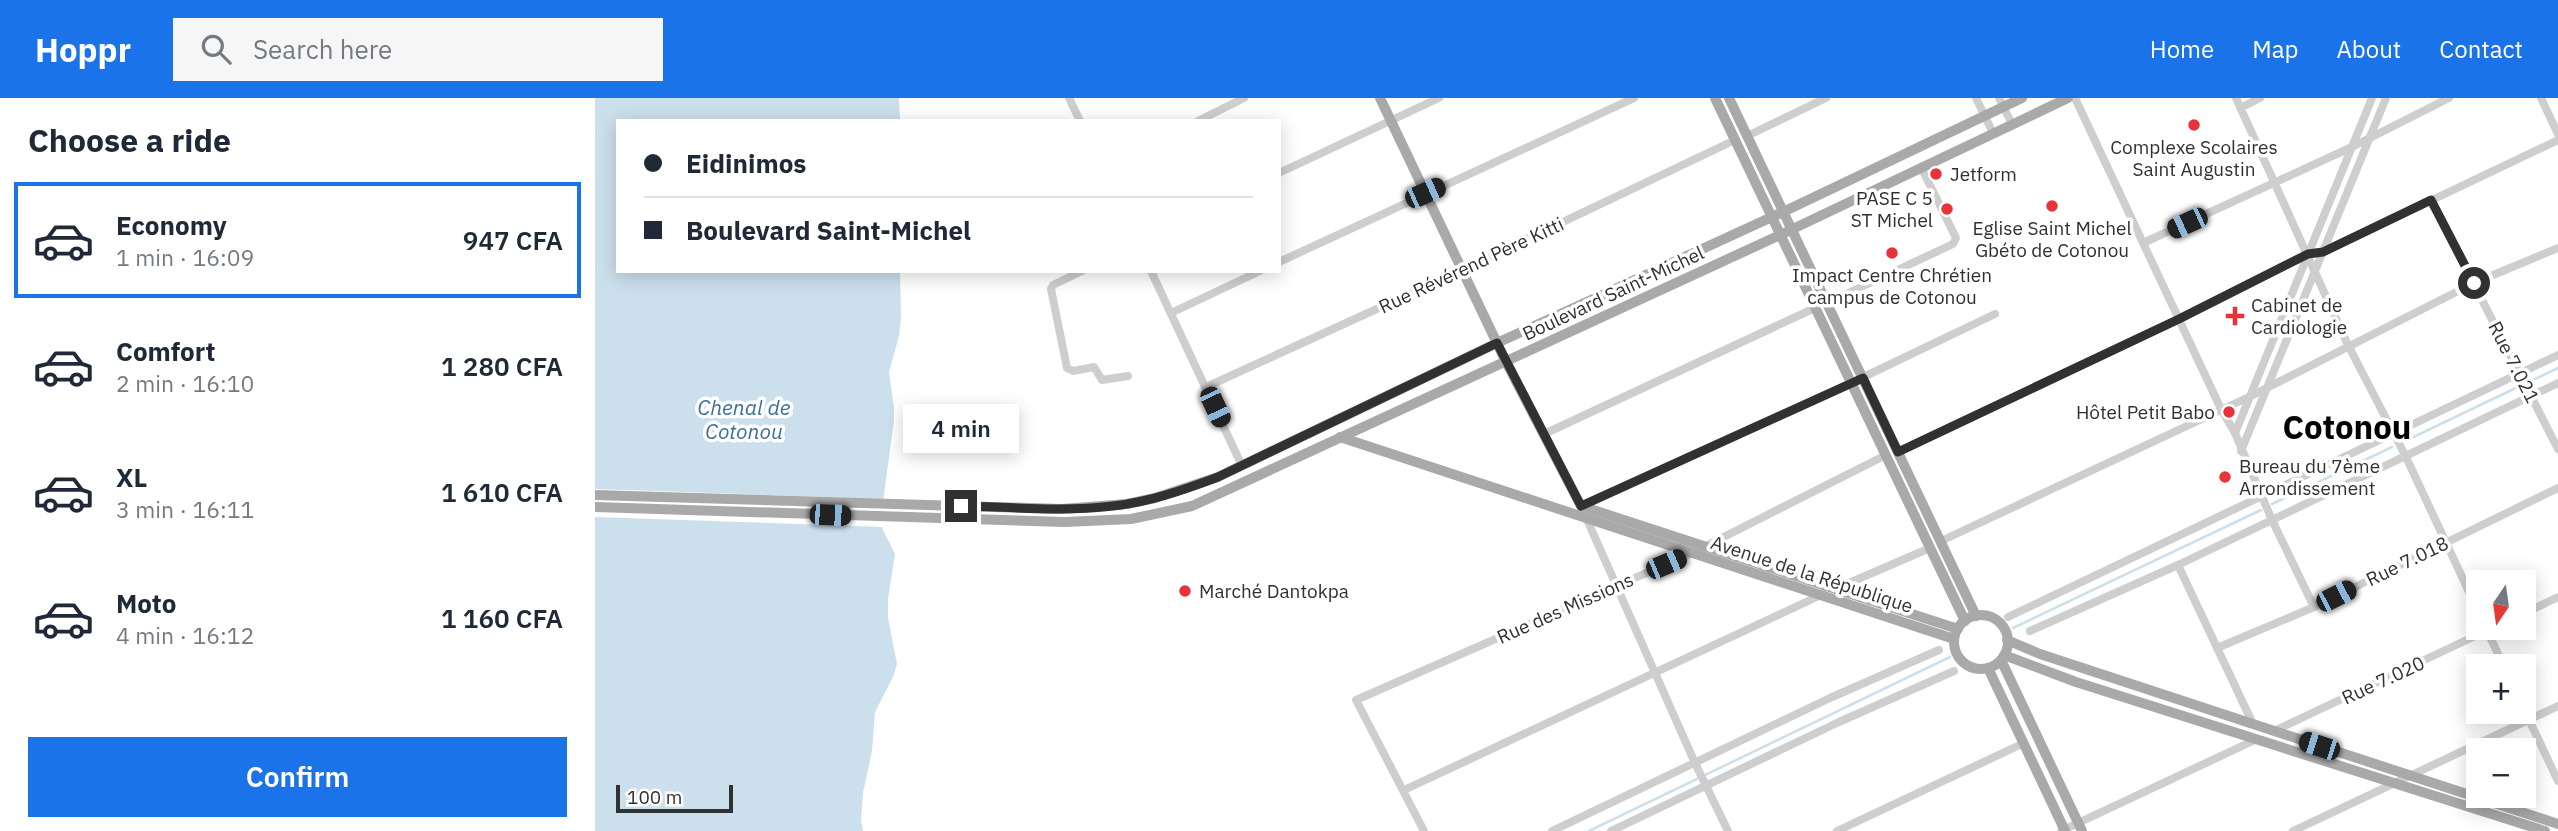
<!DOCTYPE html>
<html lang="en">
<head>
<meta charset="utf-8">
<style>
  :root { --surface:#fff; --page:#f6f6f7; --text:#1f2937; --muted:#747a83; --line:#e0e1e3; --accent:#1a73e8 }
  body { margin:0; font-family:"IBM Plex Sans",sans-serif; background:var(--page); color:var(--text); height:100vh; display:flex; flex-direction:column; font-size:26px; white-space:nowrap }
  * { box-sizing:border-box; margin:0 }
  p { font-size:23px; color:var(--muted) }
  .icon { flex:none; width:38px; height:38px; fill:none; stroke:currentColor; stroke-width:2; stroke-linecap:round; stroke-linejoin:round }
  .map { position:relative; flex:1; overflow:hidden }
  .panel { display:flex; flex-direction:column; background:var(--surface); width:595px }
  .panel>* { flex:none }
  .banner { position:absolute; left:21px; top:21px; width:665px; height:154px; border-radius:0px; box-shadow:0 4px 18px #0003; display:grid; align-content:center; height:154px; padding:0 28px; background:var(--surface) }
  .needle { width:46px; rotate:193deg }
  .buttons { position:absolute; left:1871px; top:472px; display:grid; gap:14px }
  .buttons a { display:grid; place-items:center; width:70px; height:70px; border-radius:0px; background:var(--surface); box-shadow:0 4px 18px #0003; font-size:35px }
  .scale { position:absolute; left:21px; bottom:18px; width:117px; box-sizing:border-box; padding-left:7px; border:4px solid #313131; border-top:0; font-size:19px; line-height:24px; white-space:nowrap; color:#313131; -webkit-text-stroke:5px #fff; paint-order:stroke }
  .end { position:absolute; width:32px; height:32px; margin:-16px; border:9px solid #313131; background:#fff; box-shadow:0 0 0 4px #fff }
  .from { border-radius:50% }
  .bubble { position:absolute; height:49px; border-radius:0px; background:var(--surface); box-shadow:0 4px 18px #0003; font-size:23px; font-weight:600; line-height:49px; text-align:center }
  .car { position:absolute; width:21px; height:42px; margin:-21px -10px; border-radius:9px; box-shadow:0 0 5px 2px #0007; background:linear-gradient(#222 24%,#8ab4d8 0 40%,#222 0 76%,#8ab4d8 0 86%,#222 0) }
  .banner b { display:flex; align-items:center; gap:24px; height:66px; font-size:26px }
  .banner b+b { border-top:2px solid var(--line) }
  .banner i { width:18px; height:18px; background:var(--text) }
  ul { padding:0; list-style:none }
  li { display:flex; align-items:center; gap:21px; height:116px; margin:0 14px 10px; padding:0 14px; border:4px solid transparent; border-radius:0px }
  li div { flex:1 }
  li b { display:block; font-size:26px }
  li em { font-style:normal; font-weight:600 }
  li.current { border-color:var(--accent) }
  li>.icon { width:63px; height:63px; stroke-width:1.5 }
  h2 { padding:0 28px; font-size:32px; line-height:84px }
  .action { display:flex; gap:14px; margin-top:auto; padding:14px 28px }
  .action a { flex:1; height:80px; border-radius:0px; background:var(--accent); color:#fff; font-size:28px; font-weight:600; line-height:80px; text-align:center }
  header { display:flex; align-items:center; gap:42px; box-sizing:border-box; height:98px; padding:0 35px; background:var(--accent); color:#fff }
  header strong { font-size:33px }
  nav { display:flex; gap:38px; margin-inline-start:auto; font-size:24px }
  .search { width:490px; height:63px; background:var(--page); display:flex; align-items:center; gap:18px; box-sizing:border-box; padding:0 24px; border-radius:0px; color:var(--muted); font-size:26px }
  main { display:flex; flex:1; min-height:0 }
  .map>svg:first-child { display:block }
</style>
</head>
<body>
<header>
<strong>Hoppr</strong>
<div class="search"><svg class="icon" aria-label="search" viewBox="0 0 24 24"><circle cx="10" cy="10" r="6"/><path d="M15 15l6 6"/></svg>Search here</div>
<nav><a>Home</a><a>Map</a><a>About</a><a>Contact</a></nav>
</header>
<main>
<section class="panel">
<h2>Choose a ride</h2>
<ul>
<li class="current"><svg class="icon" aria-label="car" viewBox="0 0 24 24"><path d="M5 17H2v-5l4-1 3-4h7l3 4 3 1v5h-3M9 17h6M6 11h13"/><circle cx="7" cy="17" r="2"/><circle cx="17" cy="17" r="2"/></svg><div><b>Economy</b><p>1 min · 16:09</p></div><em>947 CFA</em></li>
<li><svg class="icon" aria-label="car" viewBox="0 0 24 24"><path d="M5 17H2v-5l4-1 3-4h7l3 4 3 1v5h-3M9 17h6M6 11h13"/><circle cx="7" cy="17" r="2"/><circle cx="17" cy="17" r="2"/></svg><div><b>Comfort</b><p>2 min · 16:10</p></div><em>1 280 CFA</em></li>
<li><svg class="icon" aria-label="car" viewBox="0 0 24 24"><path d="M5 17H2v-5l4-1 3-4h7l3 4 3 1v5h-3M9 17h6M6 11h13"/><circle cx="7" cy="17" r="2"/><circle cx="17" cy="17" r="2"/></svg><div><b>XL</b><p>3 min · 16:11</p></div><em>1 610 CFA</em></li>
<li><svg class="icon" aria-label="car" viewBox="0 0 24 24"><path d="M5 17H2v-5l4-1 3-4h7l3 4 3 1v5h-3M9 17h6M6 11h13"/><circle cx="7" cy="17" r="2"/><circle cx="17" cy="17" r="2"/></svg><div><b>Moto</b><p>4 min · 16:12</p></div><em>1 160 CFA</em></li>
</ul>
<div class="action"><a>Confirm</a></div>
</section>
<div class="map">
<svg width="1963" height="733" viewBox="0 0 1963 733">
  <rect width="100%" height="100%" fill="#fff"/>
  <polygon fill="#ccdfed" points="0,0 304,0 305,23 23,23 23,173 305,173 306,220 304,238 294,274 299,310 299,322 285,426 300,456 293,501 293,520 302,566 298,579 280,614 277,653 268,695 266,722 268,733 0,733"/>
  <polygon fill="#fff" points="0,391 291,401 290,429 0,419"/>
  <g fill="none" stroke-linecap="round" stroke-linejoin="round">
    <g stroke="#ccdfed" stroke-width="2.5">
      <polyline points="1936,283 1963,270"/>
      <polyline points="1810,343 1925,288"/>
      <polyline points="1677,406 1797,349"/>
      <polyline points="1418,530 1666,412"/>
      <polyline points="994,733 1355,559"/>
    </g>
    <g stroke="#cecece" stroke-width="8">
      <polyline points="474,0 485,23"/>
      <polyline points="1381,0 1398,35"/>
      <polyline points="1404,0 1417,26"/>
      <polyline points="1480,0 1626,311 1640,335 1677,422 1719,509"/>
      <polyline points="1641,0 1753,247 1810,357 1883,513"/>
      <polyline points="1946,0 1963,36"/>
      <polyline points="1645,10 1665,0"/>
      <polyline points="603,23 649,0"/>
      <polyline points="1152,38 1231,0"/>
      <polyline points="684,75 844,0"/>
      <polyline points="1836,102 1963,351"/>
      <polyline points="1548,145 1757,49 1854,0"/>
      <polyline points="684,164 1039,0"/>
      <polyline points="487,173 458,187 456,191 472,270 478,273 499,269 507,282 533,278"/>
      <polyline points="556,173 647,368"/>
      <polyline points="1232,205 1358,146 1361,140 1326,69"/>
      <polyline points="576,215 665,173"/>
      <polyline points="611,289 867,172 1140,42"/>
      <polyline points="1640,335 1777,0"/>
      <polyline points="949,336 1220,210"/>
      <polyline points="1646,353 1791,0"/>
      <polyline points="1303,354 1584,221 1713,156 1728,154 1963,42"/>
      <polyline points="1346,443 1656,298 1879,185 1963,150"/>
      <polyline points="1583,467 1658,626"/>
      <polyline points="1240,491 1335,450"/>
      <polyline points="1928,516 1963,499"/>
      <polyline points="1413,519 1963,257"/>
      <polyline points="1891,530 1909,569"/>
      <polyline points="1435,533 1583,467 1963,285"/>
      <polyline points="1622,550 1719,509 1963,390"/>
      <polyline points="1928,609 1963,683"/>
      <polyline points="1679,633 1897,530"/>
      <polyline points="809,692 1228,496"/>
      <polyline points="829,733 761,602 1097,455 1291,357"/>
      <polyline points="957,733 1235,600 1344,552"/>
      <polyline points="1016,733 1244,624 1359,573"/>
      <polyline points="1133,733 1100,665 986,408 1256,285 1400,216"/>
      <polyline points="1242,733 1429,645"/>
      <polyline points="1466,733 1662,641"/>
      <polyline points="1698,733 1963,608"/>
    </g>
    <g stroke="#a9a9a9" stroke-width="10">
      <polyline points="785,0 911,264 986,408 1363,531"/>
      <polyline points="1120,0 1370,523"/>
      <polyline points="1134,0 1381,518"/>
      <polyline points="745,339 1359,541"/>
      <polyline points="0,397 467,411 532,406 560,400 623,379 902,245 1188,114 1427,0"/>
      <polyline points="0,409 470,424 536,421 597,408 1185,137 1473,0"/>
      <circle cx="1386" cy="544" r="27"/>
      <polyline points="1412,542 1445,556 1963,726"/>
      <polyline points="1409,557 1481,584 1950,733"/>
      <polyline points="1406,562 1487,733"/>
      <polyline points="1393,570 1470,733"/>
    </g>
  </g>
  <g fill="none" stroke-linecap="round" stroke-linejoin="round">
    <path stroke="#313131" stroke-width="9" d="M366,408c50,1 102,6 152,0 36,-4 71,-16 105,-29l279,-134 84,163 282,-128 35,74 281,-133 129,-65 15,-2 108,-52 43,83"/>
  </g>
  <g fill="#e83338" stroke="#fff" stroke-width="2.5">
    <circle cx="1599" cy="27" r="7"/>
    <circle cx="1341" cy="76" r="7"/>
    <circle cx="1457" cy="108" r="7"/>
    <circle cx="1352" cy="111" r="7"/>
    <circle cx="1297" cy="155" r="7"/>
    <path d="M1636.5 207.5h7v7h7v7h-7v7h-7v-7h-7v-7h7z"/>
    <circle cx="1634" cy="314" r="7"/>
    <circle cx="1630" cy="379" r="7"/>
    <circle cx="590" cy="493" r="7"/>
  </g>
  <g text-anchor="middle" stroke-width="7" stroke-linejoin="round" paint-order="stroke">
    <g font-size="19" fill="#313131" stroke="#fff" text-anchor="start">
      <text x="1599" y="56" text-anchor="middle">Complexe Scolaires<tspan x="1599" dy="22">Saint Augustin</tspan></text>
      <text x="1355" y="83">Jetform</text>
      <text x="1338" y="107" text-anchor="end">PASE C 5<tspan x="1338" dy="22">ST Michel</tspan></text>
      <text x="1457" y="137" text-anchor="middle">Eglise Saint Michel<tspan x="1457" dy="22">Gbéto de Cotonou</tspan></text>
      <text x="1297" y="184" text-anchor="middle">Impact Centre Chrétien<tspan x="1297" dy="22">campus de Cotonou</tspan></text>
      <text x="1656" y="214">Cabinet de<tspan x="1656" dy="22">Cardiologie</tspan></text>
      <text x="1620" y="321" text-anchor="end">Hôtel Petit Babo</text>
      <text x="1644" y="375">Bureau du 7ème<tspan x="1644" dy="22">Arrondissement</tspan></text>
      <text x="604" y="500">Marché Dantokpa</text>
    </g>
    <g font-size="19" fill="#313131" stroke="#fff">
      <text transform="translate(876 167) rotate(-25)" y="7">Rue Révérend Père Kitti</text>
      <text transform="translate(1018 195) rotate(-25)" y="7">Boulevard Saint-Michel</text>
      <text transform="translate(1919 264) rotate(63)" y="7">Rue 7.021</text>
      <text transform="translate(1812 463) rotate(-26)" y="7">Rue 7.018</text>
      <text transform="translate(1217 476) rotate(18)" y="7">Avenue de la République</text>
      <text transform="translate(970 510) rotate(-24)" y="7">Rue des Missions</text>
      <text transform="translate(1788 582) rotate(-25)" y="7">Rue 7.020</text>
    </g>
    <g font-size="21" font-style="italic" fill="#3d6f95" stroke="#fff">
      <text x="149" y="317">Chenal de<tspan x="149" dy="24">Cotonou</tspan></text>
    </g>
    <g font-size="33" font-weight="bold" fill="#000" stroke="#fff">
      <text x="1752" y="341">Cotonou</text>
    </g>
  </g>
</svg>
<div class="buttons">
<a><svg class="needle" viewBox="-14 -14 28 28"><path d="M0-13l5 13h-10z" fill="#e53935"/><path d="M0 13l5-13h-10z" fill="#747a83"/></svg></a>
<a>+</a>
<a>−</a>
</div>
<div class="scale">100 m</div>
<i class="end from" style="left:1879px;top:185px"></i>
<i class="end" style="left:366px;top:408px"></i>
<div class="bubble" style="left:308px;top:306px;width:116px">4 min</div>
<i class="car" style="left:830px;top:95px;rotate:66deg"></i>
<i class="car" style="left:1592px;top:125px;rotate:245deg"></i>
<i class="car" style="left:620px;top:309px;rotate:155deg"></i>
<i class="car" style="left:235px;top:417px;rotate:92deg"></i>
<i class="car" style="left:1071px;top:466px;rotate:67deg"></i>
<i class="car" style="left:1741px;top:498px;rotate:63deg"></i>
<i class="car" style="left:1724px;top:648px;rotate:288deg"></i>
<div class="banner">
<b><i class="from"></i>Eidinimos</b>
<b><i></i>Boulevard Saint-Michel</b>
</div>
</div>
</main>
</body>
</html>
